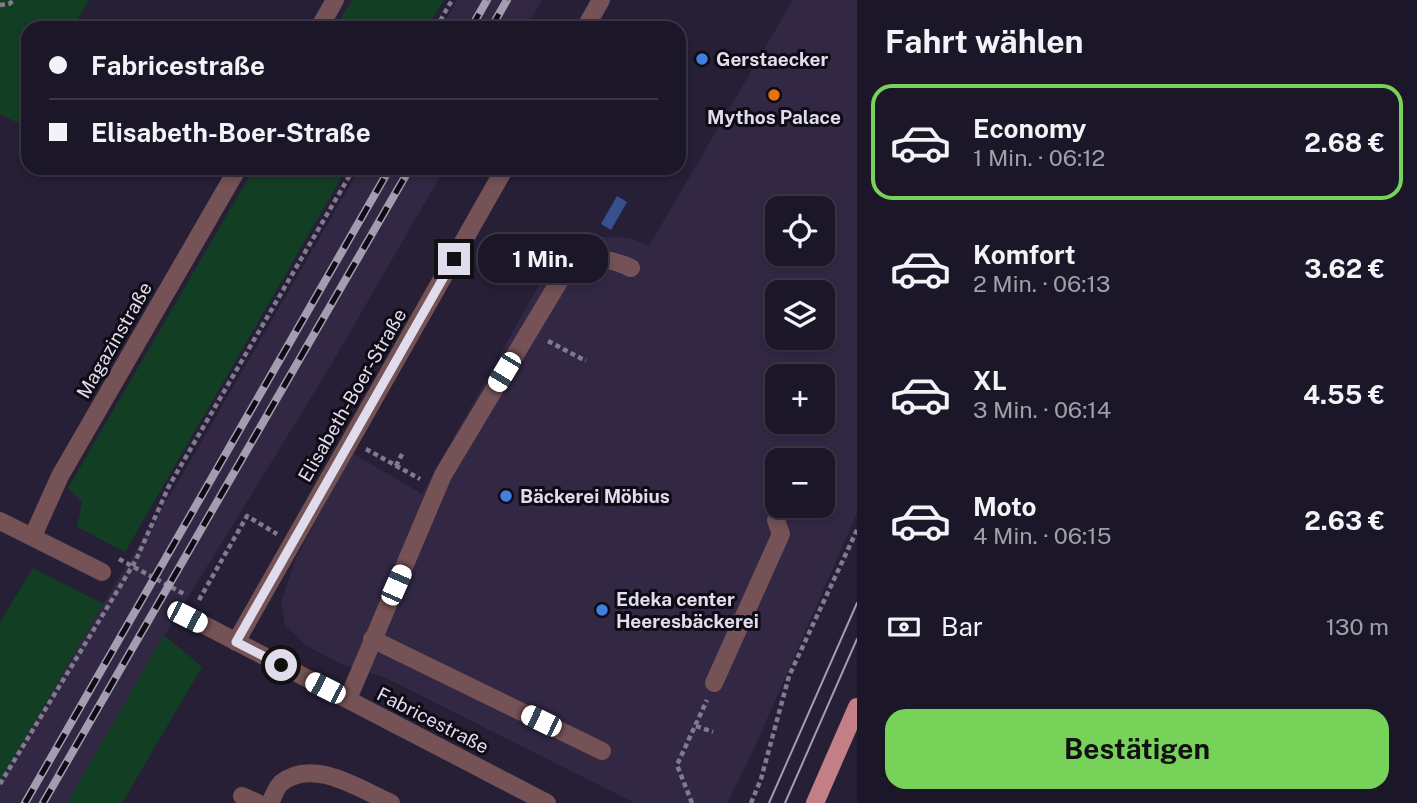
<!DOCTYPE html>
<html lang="de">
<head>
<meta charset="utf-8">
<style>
  :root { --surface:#1c1728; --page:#252030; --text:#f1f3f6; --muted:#a09fa8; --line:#3a3645; --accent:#77d259 }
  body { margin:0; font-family:"Public Sans",sans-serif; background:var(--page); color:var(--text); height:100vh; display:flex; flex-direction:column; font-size:26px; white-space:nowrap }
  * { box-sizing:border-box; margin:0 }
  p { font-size:23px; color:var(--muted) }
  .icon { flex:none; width:38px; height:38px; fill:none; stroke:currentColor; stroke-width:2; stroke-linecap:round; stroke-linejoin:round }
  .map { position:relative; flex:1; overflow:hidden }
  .side { display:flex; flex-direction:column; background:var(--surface); width:560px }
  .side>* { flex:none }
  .hud { position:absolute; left:21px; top:21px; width:665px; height:154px; border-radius:21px; box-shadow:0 4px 10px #0003,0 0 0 2px var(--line); display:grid; align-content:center; height:154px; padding:0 28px; background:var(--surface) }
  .tools { position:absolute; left:765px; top:196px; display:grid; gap:14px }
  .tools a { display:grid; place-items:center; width:70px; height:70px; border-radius:14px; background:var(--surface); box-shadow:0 4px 10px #0003,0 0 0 2px var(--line); font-size:35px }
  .end { position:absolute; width:32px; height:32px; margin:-16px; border:9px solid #e0dcec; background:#111; box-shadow:0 0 0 4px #111 }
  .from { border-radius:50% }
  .bubble { position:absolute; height:49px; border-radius:21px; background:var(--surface); box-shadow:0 4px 10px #0003,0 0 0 2px var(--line); font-size:23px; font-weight:700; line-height:49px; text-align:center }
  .car { position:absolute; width:21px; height:42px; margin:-21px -10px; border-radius:9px; box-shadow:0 0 5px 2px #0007; background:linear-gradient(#fff 24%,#345 0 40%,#fff 0 76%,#345 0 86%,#fff 0) }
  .hud b { display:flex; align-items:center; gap:24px; height:66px; font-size:26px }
  .hud b+b { border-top:2px solid var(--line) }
  .hud i { width:18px; height:18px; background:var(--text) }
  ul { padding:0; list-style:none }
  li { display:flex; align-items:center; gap:21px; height:116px; margin:0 14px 10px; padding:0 14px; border:4px solid transparent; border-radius:21px }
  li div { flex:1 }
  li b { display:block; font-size:26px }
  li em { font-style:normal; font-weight:700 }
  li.selected { border-color:var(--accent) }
  li>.icon { width:63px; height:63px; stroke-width:1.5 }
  h2 { padding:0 28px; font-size:32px; line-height:84px }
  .pay { display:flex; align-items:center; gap:18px; height:77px; padding:0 28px; font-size:26px }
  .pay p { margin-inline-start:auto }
  .button { display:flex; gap:14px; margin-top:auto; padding:14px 28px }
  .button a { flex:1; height:80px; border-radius:21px; background:var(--accent); color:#111; font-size:28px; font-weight:700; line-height:80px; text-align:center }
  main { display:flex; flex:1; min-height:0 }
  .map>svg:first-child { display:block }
</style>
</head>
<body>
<main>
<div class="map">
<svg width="857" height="803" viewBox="0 0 857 803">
  <rect width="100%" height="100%" fill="#261f36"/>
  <g fill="#322844" fill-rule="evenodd">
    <polygon points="457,0 542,0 526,28 441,28"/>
    <path d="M793,0h64v513l-104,238 -26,52h-92l-251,-126 -41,-12 -36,-19 -22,-21 -4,-23 15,-44 56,-105 70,41 145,-259 63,3 19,8zM777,208h45v46h-45zM777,292h45v46h-45zM777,376h45v46h-45zM777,460h45v46h-45z"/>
    <polygon points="360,168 445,168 328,370 165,635 67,803 0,803 0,782 103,604 178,482"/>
  </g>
  <g fill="#123f23">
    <polygon points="0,0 89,0 73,28 28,28 28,110 20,124 0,114"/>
    <polygon points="352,0 444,0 427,28 335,28"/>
    <polygon points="254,168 347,168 125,552 77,527 82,502 68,488"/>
    <polygon points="33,568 103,604 0,782 0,622"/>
    <polygon points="164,635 202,667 122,803 67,803"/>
  </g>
  <polygon fill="#37518d" points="617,196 627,202 611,230 601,224"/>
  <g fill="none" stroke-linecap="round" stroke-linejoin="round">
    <g stroke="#807b8e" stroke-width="4.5" stroke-dasharray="5 3.5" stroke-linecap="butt">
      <polyline points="0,5 9,4 14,0"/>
      <polyline points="436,28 452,0"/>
      <polyline points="548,341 586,361"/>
      <polyline points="366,449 420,479"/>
      <polyline points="396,466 403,452"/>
      <polyline points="119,559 186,595"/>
      <polyline points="199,600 247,516 277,534"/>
      <polyline points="696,726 713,732"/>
      <polyline points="0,784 136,560 169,486 354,168"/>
      <polyline points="692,803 677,765 707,700"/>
      <polyline points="751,803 761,779 789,676 857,530"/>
    </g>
    <g stroke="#745255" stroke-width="18">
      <polyline points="319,28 335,0"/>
      <polyline points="585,28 601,0"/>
      <polyline points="0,521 102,572"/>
      <polyline points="33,536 60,476 238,168"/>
      <polyline points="187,616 547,803"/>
      <polyline points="372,639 602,751"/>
      <polyline points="236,642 505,168"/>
      <polyline points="714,683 781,534 776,520"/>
      <path d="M348,699l95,-224 129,-215c22,-3 38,-2 59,8"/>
      <polyline points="242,796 258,803"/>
      <path d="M270,803c3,-6 6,-15 11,-20 32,-26 78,6 110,20"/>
    </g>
    <polyline stroke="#c47e86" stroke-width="18" points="815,803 857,707"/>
    <g stroke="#a29db0" stroke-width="2">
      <polyline points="769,803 857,603"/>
      <polyline points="785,803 857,639"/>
    </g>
    <defs>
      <g id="rail">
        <polyline points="471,28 487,0"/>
        <polyline points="491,28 507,0"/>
        <polyline points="25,803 390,168"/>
        <polyline points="43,803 410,168"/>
      </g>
    </defs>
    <use href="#rail" stroke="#a29db0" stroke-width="8"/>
    <use href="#rail" stroke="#0e0b15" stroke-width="5" stroke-dasharray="16" stroke-linecap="butt"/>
  </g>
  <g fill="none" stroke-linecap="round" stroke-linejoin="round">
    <polyline stroke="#e0dcec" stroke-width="9" points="281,665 236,642 454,259"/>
  </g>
  <g fill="#3f7fe0" stroke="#0e0b15" stroke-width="2.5">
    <circle cx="702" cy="59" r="7"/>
    <circle cx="506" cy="496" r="7"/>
    <circle cx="602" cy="610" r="7"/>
  </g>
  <circle fill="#e8710a" stroke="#0e0b15" stroke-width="2.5" cx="774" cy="95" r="7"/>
  <g text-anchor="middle" stroke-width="6" stroke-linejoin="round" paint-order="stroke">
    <g font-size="19" font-weight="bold" fill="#e0dcec" stroke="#0e0b15" text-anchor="start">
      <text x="716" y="66">Gerstaecker</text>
      <text x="774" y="124" text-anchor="middle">Mythos Palace</text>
      <text x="520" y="503">Bäckerei Möbius</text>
      <text x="616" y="606">Edeka center<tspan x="616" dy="22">Heeresbäckerei</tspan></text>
    </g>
    <g font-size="19" fill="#e0dcec" stroke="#0e0b15">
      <text transform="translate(114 340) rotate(-60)" y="7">Magazinstraße</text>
      <text transform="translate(352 395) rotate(-60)" y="7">Elisabeth-Boer-Straße</text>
      <text transform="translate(433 720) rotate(27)" y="7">Fabricestraße</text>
    </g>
  </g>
</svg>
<div class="tools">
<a><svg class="icon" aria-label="locate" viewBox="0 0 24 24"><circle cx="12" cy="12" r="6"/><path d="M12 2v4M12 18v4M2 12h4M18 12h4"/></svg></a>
<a><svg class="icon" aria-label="layers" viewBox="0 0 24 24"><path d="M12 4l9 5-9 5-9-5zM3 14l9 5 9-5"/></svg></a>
<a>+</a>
<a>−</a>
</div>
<i class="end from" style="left:281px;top:665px"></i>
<i class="end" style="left:454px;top:259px"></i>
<div class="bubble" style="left:478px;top:234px;width:130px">1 Min.</div>
<i class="car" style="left:504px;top:372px;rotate:211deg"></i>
<i class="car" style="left:396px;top:585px;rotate:24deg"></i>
<i class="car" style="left:187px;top:617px;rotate:117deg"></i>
<i class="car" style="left:325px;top:688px;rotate:297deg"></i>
<i class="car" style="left:541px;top:721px;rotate:296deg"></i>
<div class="hud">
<b><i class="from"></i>Fabricestraße</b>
<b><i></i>Elisabeth-Boer-Straße</b>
</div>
</div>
<section class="side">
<h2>Fahrt wählen</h2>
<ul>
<li class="selected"><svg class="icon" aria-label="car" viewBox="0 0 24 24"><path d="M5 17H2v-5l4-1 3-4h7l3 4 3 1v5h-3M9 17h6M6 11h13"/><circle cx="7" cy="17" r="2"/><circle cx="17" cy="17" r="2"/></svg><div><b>Economy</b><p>1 Min. · 06:12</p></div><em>2.68 €</em></li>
<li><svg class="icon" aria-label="car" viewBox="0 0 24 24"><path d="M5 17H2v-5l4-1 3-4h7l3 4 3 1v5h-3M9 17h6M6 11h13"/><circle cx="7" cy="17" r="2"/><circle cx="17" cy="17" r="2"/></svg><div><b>Komfort</b><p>2 Min. · 06:13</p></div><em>3.62 €</em></li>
<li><svg class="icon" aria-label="car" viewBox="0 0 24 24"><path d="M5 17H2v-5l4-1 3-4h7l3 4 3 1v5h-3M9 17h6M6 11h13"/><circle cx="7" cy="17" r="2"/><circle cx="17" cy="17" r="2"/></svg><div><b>XL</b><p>3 Min. · 06:14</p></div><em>4.55 €</em></li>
<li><svg class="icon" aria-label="car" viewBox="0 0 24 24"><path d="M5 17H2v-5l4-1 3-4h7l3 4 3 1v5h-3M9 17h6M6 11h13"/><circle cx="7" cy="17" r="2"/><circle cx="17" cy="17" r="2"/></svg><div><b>Moto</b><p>4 Min. · 06:15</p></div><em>2.63 €</em></li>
</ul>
<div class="pay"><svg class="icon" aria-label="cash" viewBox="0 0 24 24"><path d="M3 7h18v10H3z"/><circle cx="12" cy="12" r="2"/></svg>Bar<p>130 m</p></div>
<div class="button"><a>Bestätigen</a></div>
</section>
</main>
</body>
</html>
